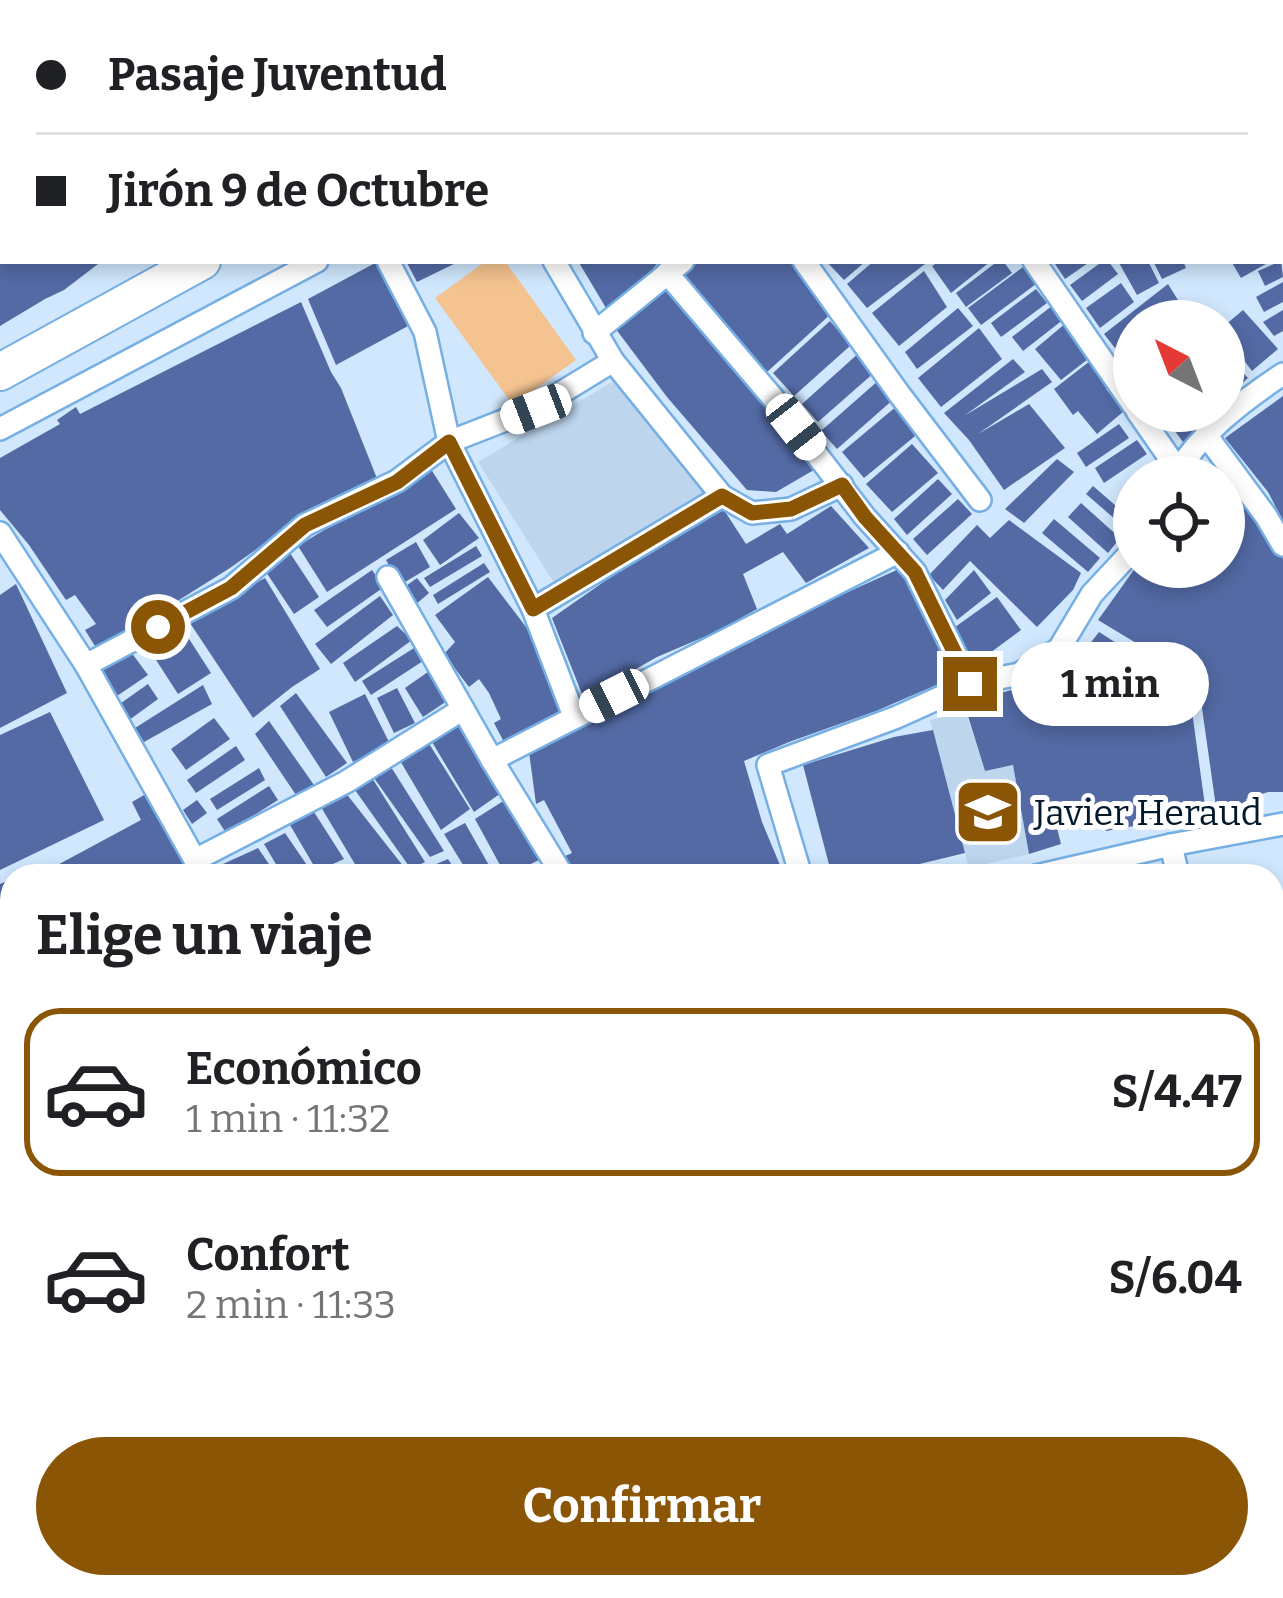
<!DOCTYPE html>
<html lang="es">
<head>
<meta charset="utf-8">
<style>
  :root { --surface:#fff; --page:#f6f6f6; --text:#202124; --muted:#757577; --line:#e0e0e0; --accent:#8b5506 }
  body { margin:0; font-family:Bitter,serif; background:var(--page); color:var(--text); height:100vh; display:flex; flex-direction:column; font-size:45px; white-space:nowrap }
  * { box-sizing:border-box; margin:0 }
  p { font-size:39px; color:var(--muted) }
  .icon { flex:none; width:66px; height:66px; fill:none; stroke:currentColor; stroke-width:2; stroke-linecap:round; stroke-linejoin:round }
  .map { position:relative; flex:1; overflow:hidden }
  .details { position:absolute; left:0px; top:864px; width:1284px; height:735px; display:flex; flex-direction:column; background:var(--surface); border-radius:36px 36px 0 0; box-shadow:0 6px 18px #0003 }
  .details>* { flex:none }
  .banner { position:absolute; left:0px; top:0px; width:1284px; height:264px; box-shadow:0 6px 18px #0003; display:grid; align-content:center; height:264px; padding:0 36px; background:var(--surface) }
  .needle { width:78px; rotate:318deg }
  .buttons { position:absolute; left:1113px; top:300px; display:grid; gap:24px }
  .buttons a { display:grid; place-items:center; width:132px; height:132px; border-radius:50%; background:var(--surface); box-shadow:0 6px 18px #0003; font-size:60px }
  .end { position:absolute; width:54px; height:54px; margin:-27px; border:15px solid #8b5506; background:#fff; box-shadow:0 0 0 6px #fff }
  .from { border-radius:50% }
  .bubble { position:absolute; height:84px; border-radius:42px; background:var(--surface); box-shadow:0 6px 18px #0003; font-size:39px; font-weight:700; line-height:84px; text-align:center }
  .car { position:absolute; width:36px; height:72px; margin:-36px -18px; border-radius:15px; box-shadow:0 0 9px 3px #0007; background:linear-gradient(#fff 24%,#345 0 40%,#fff 0 76%,#345 0 86%,#fff 0) }
  .banner b { display:flex; align-items:center; gap:42px; height:114px; font-size:45px }
  .banner b+b { border-top:3px solid var(--line) }
  .banner i { width:30px; height:30px; background:var(--text) }
  ul { padding:0; list-style:none }
  li { display:flex; align-items:center; gap:36px; height:168px; margin:0 24px 18px; padding:0 12px; border:6px solid transparent; border-radius:36px }
  li div { flex:1 }
  li b { display:block; font-size:45px }
  li em { font-style:normal; font-weight:700 }
  li.on { border-color:var(--accent) }
  li>.icon { width:108px; height:108px; stroke-width:1.5 }
  h2 { padding:0 36px; font-size:54px; line-height:144px }
  .action { display:flex; gap:24px; margin-top:auto; padding:24px 36px }
  .action a { flex:1; height:138px; border-radius:72px; background:var(--accent); color:#fff; font-size:48px; font-weight:700; line-height:138px; text-align:center }
  .map>svg:first-child { display:block }
</style>
</head>
<body>
<div class="map">
<svg width="1283" height="1598" viewBox="0 0 1283 1598">
  <rect width="100%" height="100%" fill="#d0e7fd"/>
  <g fill="#bdd6ee">
    <polygon points="617,379 704,493 556,586 478,462"/>
    <polygon points="966,713 985,771 1013,765 1029,854 969,868 930,720"/>
  </g>
  <g fill="#f4c390">
    <polygon points="0,0 118,0 120,3 3,3 3,217 0,219"/>
    <polygon points="486,261 505,261 576,360 513,405 435,298"/>
  </g>
  <g fill="#536aa5">
    <polygon points="0,261 102,261 64,290 45,299 0,326"/>
    <polygon points="406,261 460,261 417,282"/>
    <polygon points="578,261 659,261 652,270 606,308"/>
    <polygon points="694,261 791,261 833,312 767,372 714,311 678,279"/>
    <polygon points="826,261 866,261 844,280"/>
    <polygon points="874,261 929,261 867,308 847,284"/>
    <polygon points="940,261 991,261 951,293 932,266"/>
    <polygon points="998,261 1003,261 1012,273 966,307 956,293"/>
    <polygon points="1053,261 1091,261 1065,279"/>
    <polygon points="1103,261 1108,261 1118,274 1082,301 1070,285"/>
    <polygon points="1118,261 1148,261 1159,283 1137,295"/>
    <polygon points="1153,261 1183,261 1186,268 1162,279"/>
    <polygon points="1231,261 1271,261 1241,278"/>
    <polygon points="1281,261 1283,277 1265,286 1258,271"/>
    <polygon points="377,262 408,326 336,365 308,299"/>
    <polygon points="1027,264 1040,281 981,325 968,308"/>
    <polygon points="924,271 947,307 899,346 872,313"/>
    <polygon points="1283,282 1283,302 1264,312 1256,297"/>
    <polygon points="1121,283 1134,302 1100,328 1086,308"/>
    <polygon points="1168,284 1186,313 1174,321 1134,321 1134,348 1122,357 1104,334"/>
    <polygon points="665,287 721,354 819,467 776,492 747,490 667,397 615,328"/>
    <polygon points="1036,289 1047,303 1001,337 991,323"/>
    <polygon points="301,302 331,372 341,388 378,481 300,518 230,568 98,651 85,630 96,624 75,595 66,600 29,545 0,510 0,458 60,424 57,420 76,407 80,414"/>
    <polygon points="1053,305 1064,319 1023,351 1012,337"/>
    <polygon points="958,308 973,326 917,369 905,352"/>
    <polygon points="1243,310 1278,349 1252,371 1224,334 1224,326"/>
    <polygon points="1283,310 1283,331 1274,336 1263,322"/>
    <polygon points="830,321 851,345 794,396 773,373"/>
    <polygon points="1066,323 1092,356 1061,380 1035,349"/>
    <polygon points="979,328 1002,359 941,407 918,378"/>
    <polygon points="860,352 876,371 818,422 802,404"/>
    <polygon points="1224,352 1248,378 1224,399"/>
    <polygon points="1013,359 1025,372 964,416 1042,369 1052,382 978,434 1029,404 1065,448 1004,490 969,440 944,413"/>
    <polygon points="1090,361 1110,387 1106,389 1124,411 1097,434 1078,411 1073,415 1054,389"/>
    <polygon points="879,380 895,398 837,449 821,431"/>
    <polygon points="1283,396 1283,521 1268,492 1225,438"/>
    <polygon points="898,405 920,432 864,478 842,452"/>
    <polygon points="1160,411 1207,411 1197,419 1204,427 1183,442"/>
    <polygon points="1119,424 1129,438 1086,467 1077,453"/>
    <polygon points="1137,440 1147,454 1104,483 1095,468"/>
    <polygon points="912,444 938,473 892,512 866,484"/>
    <polygon points="1057,459 1074,472 1024,523 1005,509"/>
    <polygon points="429,466 456,509 327,592 298,546"/>
    <polygon points="1224,478 1258,513 1264,530 1283,559 1283,792 1268,792 1246,799 1247,804 1216,807 1199,687 1161,658 1098,620 1136,567 1224,567"/>
    <polygon points="938,479 952,494 907,535 894,519"/>
    <polygon points="1093,486 1130,518 1123,526 1086,494"/>
    <polygon points="958,499 972,514 927,555 913,539"/>
    <polygon points="1081,503 1120,538 1108,553 1068,517"/>
    <polygon points="831,506 869,548 806,583 783,552 743,574 757,609 718,631 657,657 604,687 582,694 552,618 648,551 724,510 746,544 780,524 787,534"/>
    <polygon points="459,513 479,538 440,565 423,540"/>
    <polygon points="1054,519 1100,558 1088,572 1042,533"/>
    <polygon points="1009,520 1081,573 1073,590 1037,627 970,561 943,590 929,575 977,525 990,538"/>
    <polygon points="416,542 430,567 400,585 386,560"/>
    <polygon points="476,546 482,556 430,587 424,578"/>
    <polygon points="288,550 319,597 294,614 262,566"/>
    <polygon points="484,563 490,572 438,604 433,595"/>
    <polygon points="901,568 955,677 876,711 789,742 744,761 762,822 782,870 767,876 576,876 563,857 572,853 544,800 536,804 529,752 616,703 749,643 826,602"/>
    <polygon points="372,570 384,587 327,627 314,610"/>
    <polygon points="974,570 991,593 957,620 945,600"/>
    <polygon points="488,577 545,652 568,709 504,742 494,723 501,719 489,693 479,679 469,687 444,654 455,642 435,615"/>
    <polygon points="265,578 320,669 292,687 253,718 188,620"/>
    <polygon points="417,578 429,593 415,605 403,588"/>
    <polygon points="16,584 67,693 0,728 0,595"/>
    <polygon points="380,596 393,615 331,664 315,644"/>
    <polygon points="997,597 1021,630 975,664 951,630"/>
    <polygon points="397,626 412,640 355,682 343,663"/>
    <polygon points="182,628 211,673 178,694 149,649"/>
    <polygon points="1099,632 1168,676 1190,697 1206,813 1106,831 1103,819 1057,828 1061,844 1029,854 1013,765 985,771 964,703 1055,678 1082,654"/>
    <polygon points="414,648 423,661 371,695 362,681"/>
    <polygon points="131,652 148,675 114,698 101,669"/>
    <polygon points="435,667 450,699 423,717 405,688"/>
    <polygon points="148,684 158,699 125,723 114,708"/>
    <polygon points="203,685 212,704 144,742 135,728"/>
    <polygon points="397,688 415,723 394,733 377,698"/>
    <polygon points="296,693 347,763 326,777 280,706"/>
    <polygon points="365,694 390,744 353,762 329,712"/>
    <polygon points="50,712 104,820 0,870 0,735"/>
    <polygon points="214,718 230,739 186,770 171,749"/>
    <polygon points="269,721 314,785 296,795 255,734"/>
    <polygon points="461,724 504,791 474,812 432,742"/>
    <polygon points="933,730 965,853 870,876 832,876 803,765 894,737"/>
    <polygon points="428,742 470,809 441,830 399,759"/>
    <polygon points="236,746 245,760 196,793 187,780"/>
    <polygon points="391,767 444,851 430,857 374,778"/>
    <polygon points="259,768 265,780 217,810 210,799"/>
    <polygon points="372,779 374,781 425,862 411,869 355,790"/>
    <polygon points="269,786 278,800 226,833 217,819"/>
    <polygon points="345,792 407,871 397,876 362,876 321,807"/>
    <polygon points="146,794 192,876 37,876 141,820 132,802"/>
    <polygon points="508,798 539,860 506,876 475,819"/>
    <polygon points="197,800 207,813 192,824 183,810"/>
    <polygon points="314,812 344,859 317,871 290,825"/>
    <polygon points="465,823 495,876 470,876 444,834"/>
    <polygon points="285,833 313,874 283,876 264,844"/>
    <polygon points="258,848 277,876 215,876 212,869"/>
    <polygon points="448,859 459,876 441,876 434,865"/>
    <polygon points="547,862 554,876 524,876"/>
    <polygon points="347,866 352,876 325,876"/>
    <polygon points="12,879 12,1011 0,1009 0,884"/>
    <polygon points="0,1088 12,1111 12,1336 0,1342"/>
    <polygon points="1283,1390 1283,1427 1275,1428 1272,1391"/>
    <polygon points="12,1401 12,1497 0,1474 0,1408"/>
    <polygon points="1283,1436 1283,1481 1281,1481 1273,1438"/>
    <polygon points="53,1587 203,1587 209,1598 59,1598"/>
    <polygon points="231,1587 459,1587 437,1598 237,1598"/>
    <polygon points="716,1587 800,1587 806,1598 695,1598"/>
    <polygon points="1029,1587 1084,1587 1085,1598 984,1598 984,1596"/>
    <polygon points="1123,1587 1139,1587 1190,1596 1190,1598 1122,1596"/>
    <polygon points="1182,1587 1233,1587 1254,1590 1252,1598 1240,1598 1182,1590"/>
  </g>
  <g fill="none" stroke-linecap="round" stroke-linejoin="round">
    <defs>
      <g id="minor">
        <polyline points="134,0 136,3"/>
        <polyline points="324,0 326,3"/>
        <polyline points="512,0 514,3"/>
        <polyline points="379,3 383,0"/>
        <polyline points="834,3 840,0"/>
        <polyline points="1163,3 1170,0"/>
        <polyline points="1277,3 1280,0"/>
        <polyline points="1281,142 1283,145"/>
        <polyline points="1281,222 1283,226"/>
        <polyline points="0,243 3,241"/>
        <polyline points="388,261 425,332 449,442 533,609 574,716"/>
        <polyline points="554,261 613,361 722,496 752,513 791,509 842,485"/>
        <polyline points="804,261 900,395 980,500"/>
        <polyline points="1034,261 1134,406"/>
        <polyline points="667,273 773,398 865,517 915,572 970,684"/>
        <polyline points="594,333 683,261"/>
        <polyline points="1137,411 1178,470"/>
        <polyline points="0,429 317,261"/>
        <polyline points="1206,435 1266,516 1283,545"/>
        <path d="M1174,477c25,-43 68,-76 109,-103"/>
        <polyline points="0,533 86,665 195,860 201,876"/>
        <polyline points="388,577 492,760 563,876"/>
        <polyline points="533,609 722,496"/>
        <polyline points="86,665 231,588 305,525 397,481 449,442 536,408 613,361"/>
        <polyline points="492,760 898,552"/>
        <polyline points="1171,845 1178,876"/>
        <polyline points="195,860 346,782 463,709"/>
        <polyline points="801,876 768,765 897,717 970,684 1019,674 1059,649 1092,594 1134,549"/>
        <polyline points="1036,876 1171,845 1283,824"/>
        <polyline points="0,1048 12,1041"/>
        <polyline points="0,1078 12,1101"/>
        <polyline points="1272,1134 1283,1133"/>
        <polyline points="1272,1318 1283,1316"/>
        <polyline points="0,1367 12,1361"/>
        <polyline points="870,1587 875,1598"/>
        <polyline points="487,1598 508,1587"/>
        <polyline points="616,1598 637,1587"/>
      </g>
      <polyline id="secondary" points="0,1547 12,1570"/>
      <g id="trunk">
        <polyline points="684,3 690,0"/>
        <polyline points="0,372 202,261"/>
      </g>
    </defs>
    <use href="#minor" stroke="#76afe4" stroke-width="26"/>
    <use href="#secondary" stroke="#76afe4" stroke-width="38"/>
    <use href="#trunk" stroke="#76afe4" stroke-width="40"/>
    <polyline stroke="#91a7bd" stroke-width="4.5" stroke-dasharray="9 9" stroke-linecap="butt" points="214,1587 220,1598"/>
    <use href="#minor" stroke="#fff" stroke-width="21"/>
    <use href="#secondary" stroke="#fff" stroke-width="33"/>
    <use href="#trunk" stroke="#fff" stroke-width="36"/>
  </g>
  <g fill="none" stroke-linecap="round" stroke-linejoin="round">
    <polyline stroke="#8b5506" stroke-width="15" points="158,627 231,588 305,525 397,482 449,442 533,609 722,496 752,513 791,509 842,485 865,517 915,572 970,684"/>
  </g>
  <defs>
    <symbol id="school-square" viewBox="-11 -11 22 22"><rect x="-9" y="-9" width="18" height="18" rx="4" fill="#8b5506" stroke="#fff"/><path d="M0-5L7-2L0 1L-7-2ZM-4 1L0 2.5L4 1V4Q0 6-4 4Z" fill="#fff"/></symbol>
  </defs>
  <g fill-rule="evenodd">
    <use href="#school-square" x="950" y="774" width="76" height="76"/>
  </g>
  <g text-anchor="middle" stroke-width="10" stroke-linejoin="round" paint-order="stroke">
    <g font-size="36" fill="#02182b" stroke="#fff" text-anchor="start">
      <text x="1034" y="825">Javier Heraud</text>
    </g>
  </g>
</svg>
<div class="buttons">
<a><svg class="needle" viewBox="-14 -14 28 28"><path d="M0-13l5 13h-10z" fill="#e53935"/><path d="M0 13l5-13h-10z" fill="#757577"/></svg></a>
<a><svg class="icon" aria-label="locate" viewBox="0 0 24 24"><circle cx="12" cy="12" r="6"/><path d="M12 2v4M12 18v4M2 12h4M18 12h4"/></svg></a>
</div>
<i class="end from" style="left:158px;top:627px"></i>
<i class="end" style="left:970px;top:684px"></i>
<div class="bubble" style="left:1011px;top:642px;width:198px">1 min</div>
<i class="car" style="left:536px;top:409px;rotate:249deg"></i>
<i class="car" style="left:796px;top:427px;rotate:142deg"></i>
<i class="car" style="left:614px;top:696px;rotate:243deg"></i>
<div class="banner">
<b><i class="from"></i>Pasaje Juventud</b>
<b><i></i>Jirón 9 de Octubre</b>
</div>
<section class="details">
<h2>Elige un viaje</h2>
<ul>
<li class="on"><svg class="icon" aria-label="car" viewBox="0 0 24 24"><path d="M5 17H2v-5l4-1 3-4h7l3 4 3 1v5h-3M9 17h6M6 11h13"/><circle cx="7" cy="17" r="2"/><circle cx="17" cy="17" r="2"/></svg><div><b>Económico</b><p>1 min · 11:32</p></div><em>S/4.47</em></li>
<li><svg class="icon" aria-label="car" viewBox="0 0 24 24"><path d="M5 17H2v-5l4-1 3-4h7l3 4 3 1v5h-3M9 17h6M6 11h13"/><circle cx="7" cy="17" r="2"/><circle cx="17" cy="17" r="2"/></svg><div><b>Confort</b><p>2 min · 11:33</p></div><em>S/6.04</em></li>
</ul>
<div class="action"><a>Confirmar</a></div>
</section>
</div>
</body>
</html>
